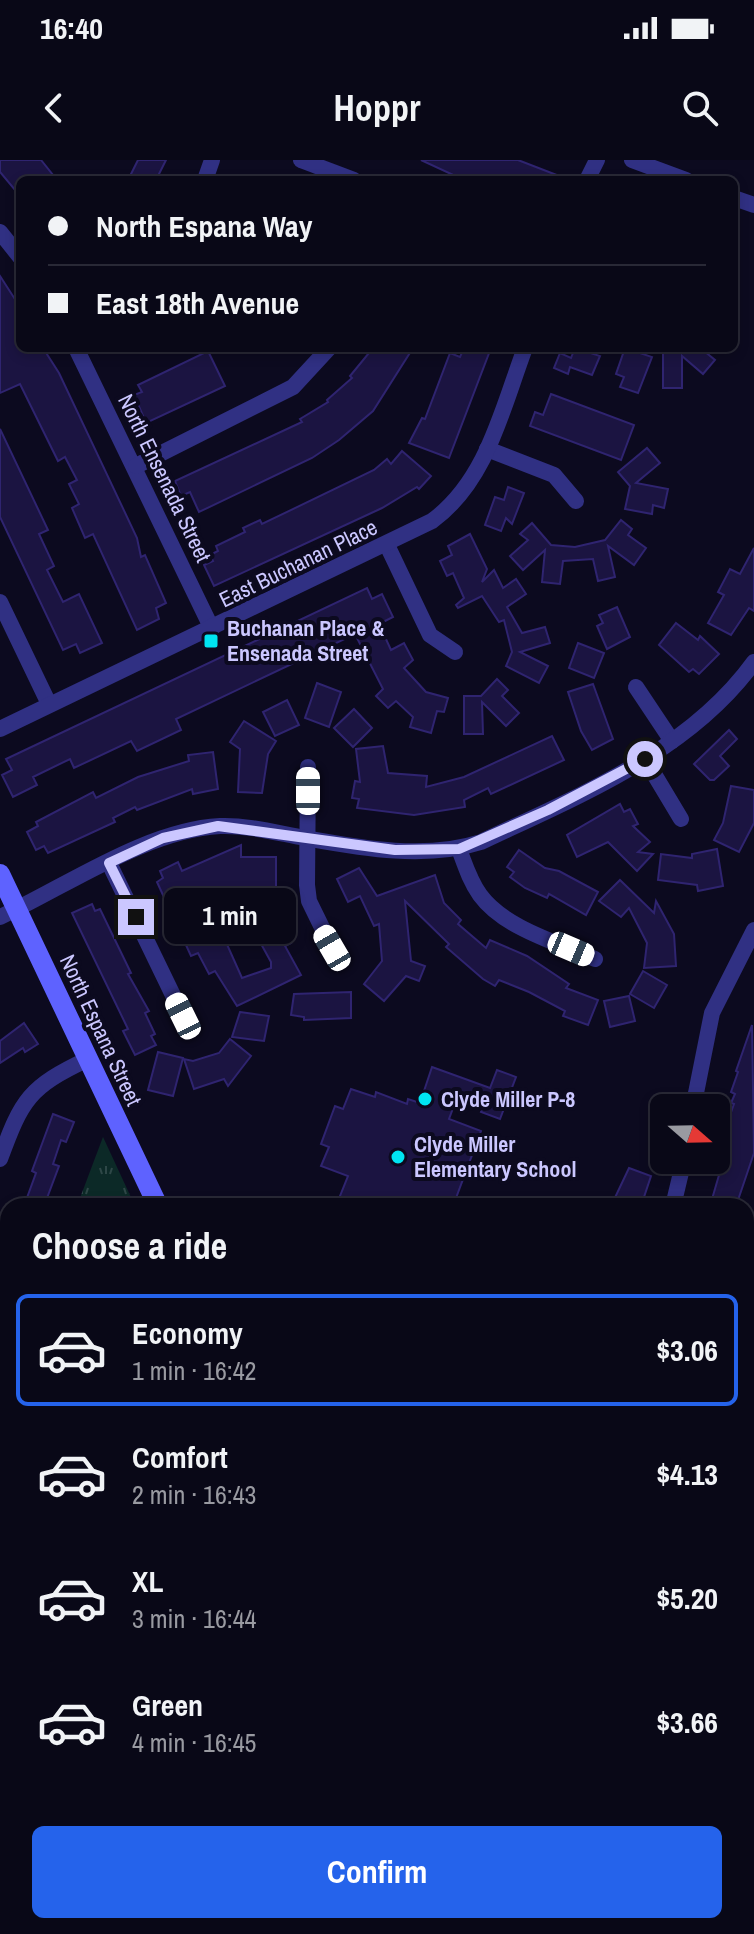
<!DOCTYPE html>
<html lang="en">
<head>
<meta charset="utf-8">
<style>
  :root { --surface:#090817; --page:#121120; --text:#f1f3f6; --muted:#999aa1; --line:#292936; --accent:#2563eb }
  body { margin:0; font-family:"Archivo Narrow",sans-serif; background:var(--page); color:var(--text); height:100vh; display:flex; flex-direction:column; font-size:30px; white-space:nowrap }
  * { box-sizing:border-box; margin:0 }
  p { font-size:26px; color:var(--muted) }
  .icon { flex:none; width:44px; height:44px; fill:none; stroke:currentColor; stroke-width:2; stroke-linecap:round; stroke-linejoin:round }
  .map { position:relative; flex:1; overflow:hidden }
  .side { position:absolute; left:0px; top:1038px; width:754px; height:736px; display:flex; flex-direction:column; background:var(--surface); border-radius:24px 24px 0 0; box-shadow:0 4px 12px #0003,0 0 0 2px var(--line) }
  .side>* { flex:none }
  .top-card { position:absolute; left:16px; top:16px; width:722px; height:176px; border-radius:12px; box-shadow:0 4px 12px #0003,0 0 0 2px var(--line); display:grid; align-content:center; height:176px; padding:0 32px; background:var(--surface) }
  .needle { width:52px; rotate:110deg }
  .controls { position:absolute; left:650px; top:934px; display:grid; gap:16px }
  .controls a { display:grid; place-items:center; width:80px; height:80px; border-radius:12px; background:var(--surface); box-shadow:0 4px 12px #0003,0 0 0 2px var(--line); font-size:40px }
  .end { position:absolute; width:36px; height:36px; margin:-18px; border:10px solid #cbc7ff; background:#111; box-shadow:0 0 0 4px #111 }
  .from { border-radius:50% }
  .bubble { position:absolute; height:56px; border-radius:12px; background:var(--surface); box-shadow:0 4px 12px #0003,0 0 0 2px var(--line); font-size:26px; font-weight:700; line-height:56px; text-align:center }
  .car { position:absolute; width:24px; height:48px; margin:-24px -12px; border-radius:10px; box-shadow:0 0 6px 2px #0007; background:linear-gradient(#fff 24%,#345 0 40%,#fff 0 76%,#345 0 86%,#fff 0) }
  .top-card b { display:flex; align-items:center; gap:28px; height:76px; font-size:30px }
  .top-card b+b { border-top:2px solid var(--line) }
  .top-card i { width:20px; height:20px; background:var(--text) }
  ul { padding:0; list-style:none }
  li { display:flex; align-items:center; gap:24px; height:112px; margin:0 16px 12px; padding:0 16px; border:4px solid transparent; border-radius:12px }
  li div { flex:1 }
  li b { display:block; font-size:30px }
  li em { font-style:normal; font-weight:700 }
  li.on { border-color:var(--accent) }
  li>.icon { width:72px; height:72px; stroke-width:1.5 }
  h2 { padding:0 32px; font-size:36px; line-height:96px }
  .button { display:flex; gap:16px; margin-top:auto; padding:16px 32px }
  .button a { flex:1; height:92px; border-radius:12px; background:var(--accent); color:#fff; font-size:32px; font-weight:700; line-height:92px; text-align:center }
  .status { display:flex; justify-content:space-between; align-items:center; height:56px; padding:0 40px; background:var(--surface); direction:ltr }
  .status svg { height:22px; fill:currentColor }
  header { display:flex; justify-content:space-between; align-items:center; height:104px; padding:0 32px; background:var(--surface); font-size:36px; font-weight:700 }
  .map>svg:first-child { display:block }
</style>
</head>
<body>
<div class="status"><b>16:40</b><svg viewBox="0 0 49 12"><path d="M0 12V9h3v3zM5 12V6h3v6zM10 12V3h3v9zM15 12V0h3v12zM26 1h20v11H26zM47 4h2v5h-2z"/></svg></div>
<header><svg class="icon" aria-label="back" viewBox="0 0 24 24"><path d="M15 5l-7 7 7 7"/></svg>Hoppr<svg class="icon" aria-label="search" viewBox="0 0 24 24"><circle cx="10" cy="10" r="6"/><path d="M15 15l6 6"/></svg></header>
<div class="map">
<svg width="754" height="1774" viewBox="0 0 754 1774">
  <defs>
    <pattern id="grass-tufts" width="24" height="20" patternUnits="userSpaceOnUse" patternTransform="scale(2)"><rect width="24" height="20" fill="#0c2927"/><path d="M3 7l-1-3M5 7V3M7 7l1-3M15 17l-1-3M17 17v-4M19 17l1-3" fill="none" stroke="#2e4747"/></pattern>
  </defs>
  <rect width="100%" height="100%" fill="#0c0a1f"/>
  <g fill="url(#grass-tufts)">
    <polygon points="103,977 135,1046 77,1046"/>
    <polygon points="8,1229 8,1766 501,1766 498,1774 0,1774 0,1251"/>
  </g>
  <g fill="#1b1441" stroke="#2f2470" stroke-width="2" fill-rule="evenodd">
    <polygon points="0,0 41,0 57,20 20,20 20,36 0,12"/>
    <polygon points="138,0 166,0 156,20 128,20"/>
    <polygon points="421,0 518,0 567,19 464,20"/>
    <polygon points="0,116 20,147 20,188 43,188 59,213 137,378 141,397 145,395 166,443 156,448 159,459 137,470 93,374 85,378 72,348 79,344 69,324 77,320 65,297 58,301 20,224 0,233"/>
    <polygon points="373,188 413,188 373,251 339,280 312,298 199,352 190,332 181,336 175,321 302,262 300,259 328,242 327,240 352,218 350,216"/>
    <polygon points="464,188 491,188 449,298 409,283 422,258 425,259 450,193 460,197"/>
    <polygon points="575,188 600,196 592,215 570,207 568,214 554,208 560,193 571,198"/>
    <polygon points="625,188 652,197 638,233 620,227 624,217 616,214"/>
    <polygon points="208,191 225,226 146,263 134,235 142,232 138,225"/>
    <polygon points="663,191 704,191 715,200 703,214 682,196 682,228 663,228"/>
    <polygon points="551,234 634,265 621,300 530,266 535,252 543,255"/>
    <polygon points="0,269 48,370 39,374 54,406 47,410 63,442 79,434 102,483 80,493 76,484 63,490 0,357"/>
    <polygon points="647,288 660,303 636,323 668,329 664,348 653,345 652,354 625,349 630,326 618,312"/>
    <polygon points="402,291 431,316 419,329 417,327 382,348 214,426 204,405 213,401 210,395 218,391 216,386 245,372 243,368 260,360 262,364 374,310 387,299 391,304"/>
    <polygon points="508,327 524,333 512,364 506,358 501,371 485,365 495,337 504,340"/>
    <polygon points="621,360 632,369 628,375 646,388 634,405 608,386 615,417 598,421 593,399 563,401 560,424 542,422 545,390 523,410 510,396 528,380 520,374 532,363 551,385 575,387 605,380"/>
    <polygon points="470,374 487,409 482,422 494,410 503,428 516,419 526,434 507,447 522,473 545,467 550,483 520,492 548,506 539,523 506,506 512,492 504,460 499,462 482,436 458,448 456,445 464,438 453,413 447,416 440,401 452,395 448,386"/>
    <polygon points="754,388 754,451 749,448 731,475 708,463 724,435 718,432 730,409 740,414"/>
    <polygon points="367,428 372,439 382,434 393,457 379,464 391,490 404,483 413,500 404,508 426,532 448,538 444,552 437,551 431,573 410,567 413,557 396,541 388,548 376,536 383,529 355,474 176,559 181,570 137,591 131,581 74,608 70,599 33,617 37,625 13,637 2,615 12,610 6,599"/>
    <polygon points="617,447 630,477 607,489 597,466 603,463 599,455"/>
    <polygon points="676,463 698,480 700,476 719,494 699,514 693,509 689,512 659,485"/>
    <polygon points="578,483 604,493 594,518 569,508"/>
    <polygon points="497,519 508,530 502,536 519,553 506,566 482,542 483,574 464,574 464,536 481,536"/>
    <polygon points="317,523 341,532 329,567 305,558"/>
    <polygon points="593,524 613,579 592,590 581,571 568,532"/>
    <polygon points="287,540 299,565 275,576 263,552"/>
    <polygon points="354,549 372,568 353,587 334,568"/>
    <polygon points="244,561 276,581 268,594 262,633 238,632 240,589 230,582"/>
    <polygon points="729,570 737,579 720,596 729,606 714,620 710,620 694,604"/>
    <polygon points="552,576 564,600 491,634 488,628 464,640 465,647 414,655 357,648 359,639 352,638 355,621 360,622 356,589 383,586 388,613 427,616 426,627 464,617"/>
    <polygon points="213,592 218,629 193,634 192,629 137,650 135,647 113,658 115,662 48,693 44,686 36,690 27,672 38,666 36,662 93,632 96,638 138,617 189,601 188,595"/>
    <polygon points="731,626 754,630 754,663 739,692 714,680 723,663"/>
    <polygon points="620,644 624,652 630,649 638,664 633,666 650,682 638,692 653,694 637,711 608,682 577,697 567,675"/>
    <path d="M241,685v12h35v37l8,17 -7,4 14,28 -6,3 16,29 -64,31 -22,-35 -6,3 -11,-21 -7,3 -34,-74 6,-4 -3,-7 18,-9 4,9zM232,731l39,71v6l-29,10 -34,-76z"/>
    <polygon points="717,689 723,726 698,731 697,725 658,720 661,694 692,698 692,694"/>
    <polygon points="519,690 545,708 559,711 598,732 586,755 549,734 547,738 525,728 510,717 514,712 507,707"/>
    <polygon points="359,708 377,736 435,715 444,743 461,760 458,764 486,788 490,780 527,796 569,824 566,828 598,840 588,865 563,856 565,851 529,832 499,820 495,826 483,819 446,787 449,784 405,741 411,801 425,806 419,821 406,816 384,841 364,824 382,801 379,764 374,766 360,736 348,742 337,719"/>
    <polygon points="620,720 654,753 656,741 674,774 676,806 644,808 647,783 629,748 621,757 599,741"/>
    <polygon points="92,744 95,751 100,749 131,813 128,814 149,851 145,853 155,874 151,876 156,885 135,895 123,871 128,869 72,753"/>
    <polygon points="643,811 667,825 654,848 630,834"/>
    <polygon points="351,832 351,858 304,860 304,857 291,855 294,834"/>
    <polygon points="629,836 635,861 610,867 604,841"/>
    <polygon points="240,852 269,856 264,881 232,877"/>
    <polygon points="24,863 38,884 25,892 23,888 0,903 0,881"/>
    <polygon points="752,865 754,993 736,1046 710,1046 724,998 721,997 728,977 723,975 734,944 731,943 735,934 731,932 738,912 736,911"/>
    <polygon points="230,879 251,896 241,909 228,926 224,919 194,929 184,899 193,901 219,893"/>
    <polygon points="158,892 183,898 173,936 148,930"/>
    <polygon points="432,907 490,928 497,910 516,917 500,959 481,952 484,945 458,935 449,959 481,971 453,1046 336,1046 348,1016 321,1006 329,987 321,984 335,946 343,949 351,929 375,937 376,932 407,944 408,939 420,943"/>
    <polygon points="53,954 74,962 66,982 61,980 53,1004 59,1006 44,1046 24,1046 36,1013 32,1011"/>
    <polygon points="629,1008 651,1016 641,1046 611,1046"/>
  </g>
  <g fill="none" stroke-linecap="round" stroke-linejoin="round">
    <g stroke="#303083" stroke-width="8">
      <polyline points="746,1283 754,1261"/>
      <polyline points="746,1666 754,1669"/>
      <polyline points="521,1774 524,1766"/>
    </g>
    <g stroke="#303083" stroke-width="16">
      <polyline points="301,0 354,20"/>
      <polyline points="632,0 686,20"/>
      <polyline points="205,20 212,0"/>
      <polyline points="587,20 597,0"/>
      <polyline points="734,38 754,45"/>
      <polyline points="0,72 20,97"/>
      <polyline points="76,188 212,469"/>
      <polyline points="487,289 554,315 576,341"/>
      <polyline points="136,306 293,227 329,188"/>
      <polyline points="387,385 430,475 455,492"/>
      <polyline points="0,442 49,544"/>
      <polyline points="636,527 672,581"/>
      <path d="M0,569l432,-208c55,-40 70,-112 93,-173"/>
      <polyline points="645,599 681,659"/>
      <polyline points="308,607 307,725 309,741 332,788"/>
      <path d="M459,689c6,16 11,32 21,46 24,33 78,48 115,64"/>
      <polyline points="109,703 183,856"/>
      <path d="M0,757c67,-31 146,-87 220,-91 28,-1 57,7 85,12 56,10 120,22 176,4 97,-46 208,-90 273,-180"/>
      <polyline points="693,948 712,853 754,770"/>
      <path d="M0,999c22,-60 29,-72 88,-100"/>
      <polyline points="673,1046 684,1000"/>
    </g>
    <polyline stroke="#5e62ff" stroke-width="20" points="0,714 158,1046"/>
  </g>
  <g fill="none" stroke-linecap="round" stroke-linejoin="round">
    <polyline stroke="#cbc7ff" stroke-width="10" points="136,757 109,703 163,678 218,666 395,690 459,689 548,650 645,599"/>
  </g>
  <g fill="#00e5f2" stroke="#0c0a1f" stroke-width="3">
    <rect x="203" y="473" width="16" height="16" rx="4"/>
    <circle cx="425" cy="939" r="8"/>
    <circle cx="398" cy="997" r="8"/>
  </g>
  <g text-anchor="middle" stroke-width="8" stroke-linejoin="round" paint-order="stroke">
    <g font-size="22" fill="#cbc7ff" stroke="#0c0a1f">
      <text transform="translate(165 318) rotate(64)" y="8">North Ensenada Street</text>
      <text transform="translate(298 403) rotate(-26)" y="8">East Buchanan Place</text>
      <text transform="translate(101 870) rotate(65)" y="8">North Espana Street</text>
    </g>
    <g font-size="22" font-weight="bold" fill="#cbc7ff" stroke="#0c0a1f" text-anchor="start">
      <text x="227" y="476">Buchanan Place &amp;<tspan x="227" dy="25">Ensenada Street</tspan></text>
      <text x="441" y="947">Clyde Miller P-8</text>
      <text x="414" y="992">Clyde Miller<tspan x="414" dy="25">Elementary School</tspan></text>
    </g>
  </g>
</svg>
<div class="controls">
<a><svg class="needle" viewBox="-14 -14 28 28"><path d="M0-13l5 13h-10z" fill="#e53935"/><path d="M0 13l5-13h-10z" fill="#999aa1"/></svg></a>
</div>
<i class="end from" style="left:645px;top:599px"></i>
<i class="end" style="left:136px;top:757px"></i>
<div class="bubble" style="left:164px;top:728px;width:132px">1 min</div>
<i class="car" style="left:308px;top:631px;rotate:0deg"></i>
<i class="car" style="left:332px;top:788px;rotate:330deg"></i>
<i class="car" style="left:571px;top:789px;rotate:113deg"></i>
<i class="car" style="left:183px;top:856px;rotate:334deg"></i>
<div class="top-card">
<b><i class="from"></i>North Espana Way</b>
<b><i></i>East 18th Avenue</b>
</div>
<section class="side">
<h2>Choose a ride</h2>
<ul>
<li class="on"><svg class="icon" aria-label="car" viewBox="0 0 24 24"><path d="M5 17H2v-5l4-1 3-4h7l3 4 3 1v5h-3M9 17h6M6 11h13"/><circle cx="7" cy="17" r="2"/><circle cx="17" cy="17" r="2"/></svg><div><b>Economy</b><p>1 min · 16:42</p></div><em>$3.06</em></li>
<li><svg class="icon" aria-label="car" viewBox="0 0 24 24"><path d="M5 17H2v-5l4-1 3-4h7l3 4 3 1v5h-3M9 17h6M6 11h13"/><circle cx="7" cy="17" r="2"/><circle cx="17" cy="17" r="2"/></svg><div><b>Comfort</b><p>2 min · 16:43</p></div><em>$4.13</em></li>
<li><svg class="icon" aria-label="car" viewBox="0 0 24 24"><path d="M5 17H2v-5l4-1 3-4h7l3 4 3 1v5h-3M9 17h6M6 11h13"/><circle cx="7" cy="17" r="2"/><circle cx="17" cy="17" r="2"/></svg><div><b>XL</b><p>3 min · 16:44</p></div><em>$5.20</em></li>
<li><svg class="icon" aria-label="car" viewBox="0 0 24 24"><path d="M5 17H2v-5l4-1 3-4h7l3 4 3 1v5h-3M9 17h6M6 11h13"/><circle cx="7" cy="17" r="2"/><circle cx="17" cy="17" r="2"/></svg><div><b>Green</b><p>4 min · 16:45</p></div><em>$3.66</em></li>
</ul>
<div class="button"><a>Confirm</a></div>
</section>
</div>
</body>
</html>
